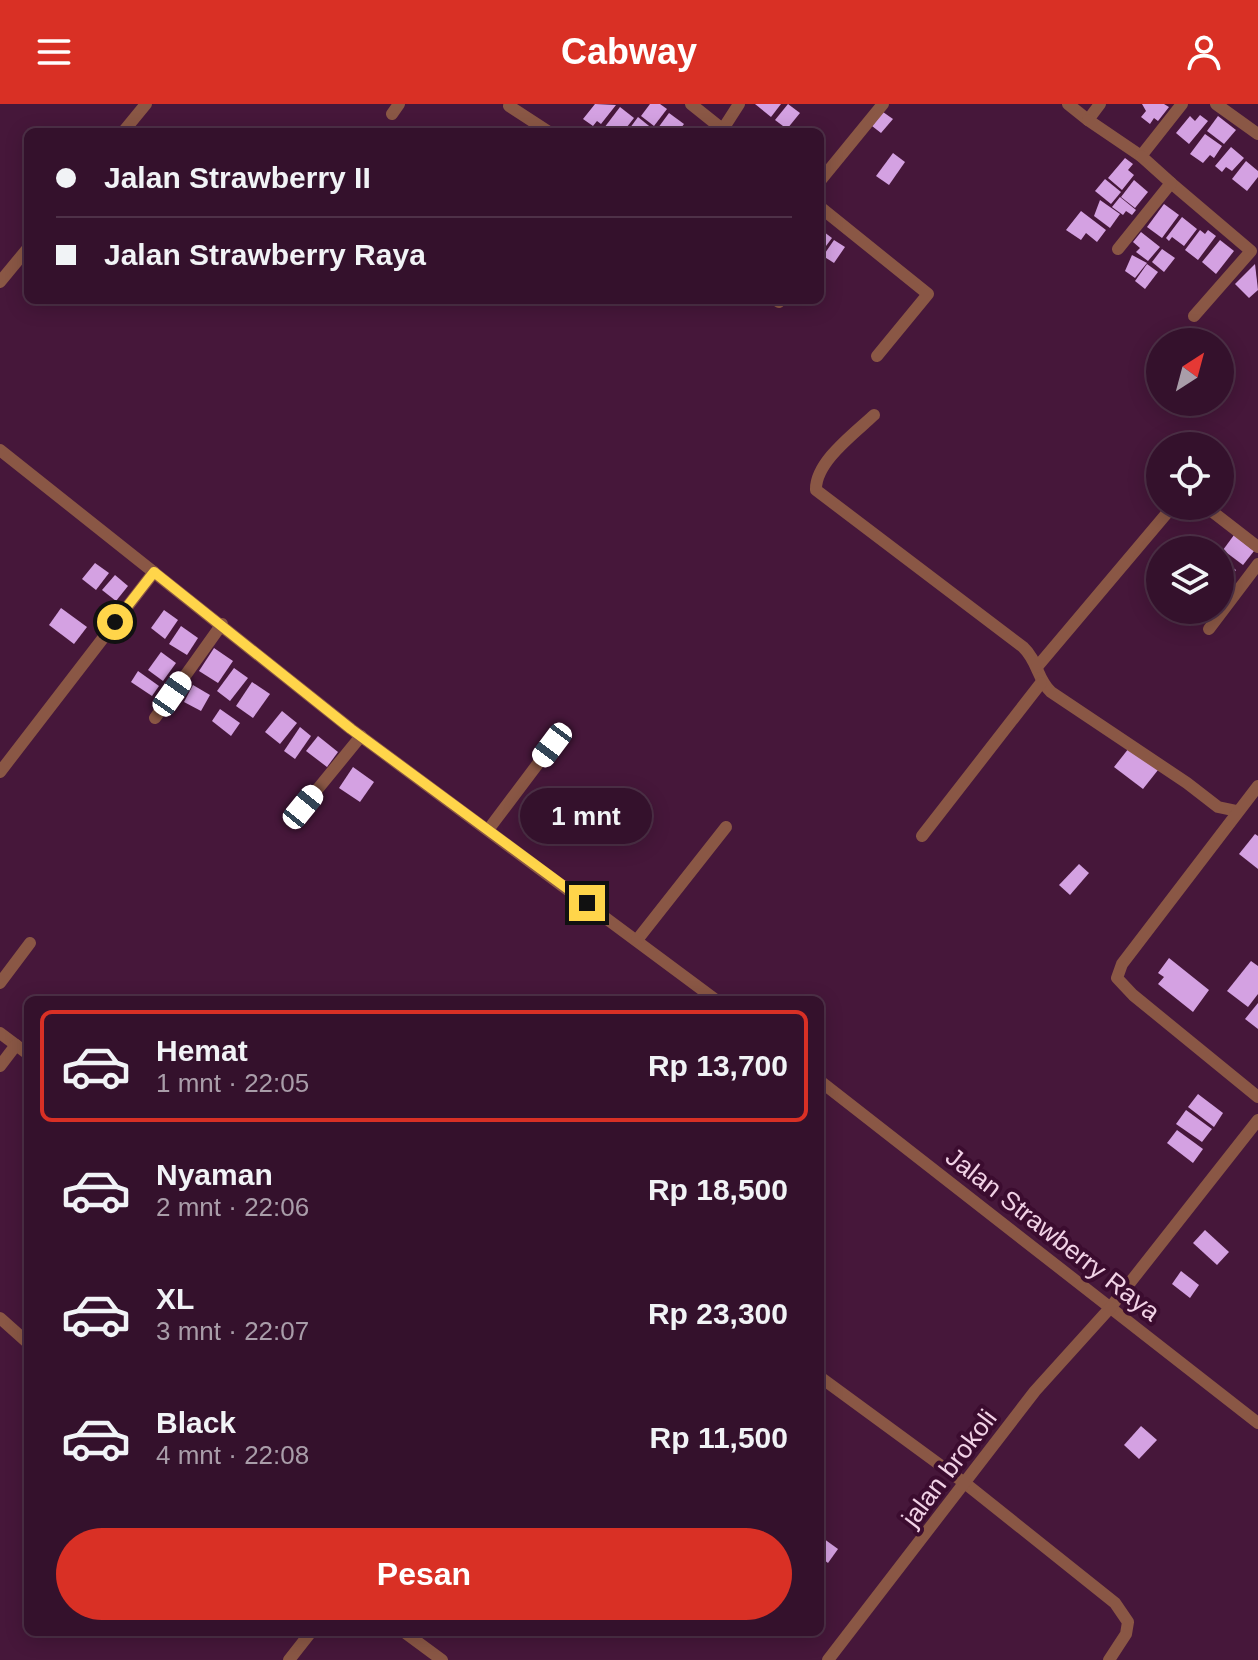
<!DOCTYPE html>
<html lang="id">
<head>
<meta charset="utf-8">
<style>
  :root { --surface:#34112c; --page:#3f1f38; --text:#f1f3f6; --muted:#a99da9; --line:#4e3148; --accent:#d93025 }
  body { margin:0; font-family:Arial,sans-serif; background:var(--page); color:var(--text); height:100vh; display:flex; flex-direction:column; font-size:30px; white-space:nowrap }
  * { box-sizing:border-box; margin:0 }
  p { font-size:26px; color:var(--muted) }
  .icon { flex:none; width:44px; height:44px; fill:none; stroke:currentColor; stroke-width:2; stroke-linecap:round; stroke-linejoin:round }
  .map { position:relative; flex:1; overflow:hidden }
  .drawer { position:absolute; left:24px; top:892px; width:800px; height:640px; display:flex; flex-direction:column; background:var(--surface); border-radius:12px; box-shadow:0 4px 20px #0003,0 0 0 2px var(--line) }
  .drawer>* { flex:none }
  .banner { position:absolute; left:24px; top:24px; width:800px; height:176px; border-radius:12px; box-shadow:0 4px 20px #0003,0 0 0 2px var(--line); display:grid; align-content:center; height:176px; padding:0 32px; background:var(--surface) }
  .needle { width:52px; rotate:36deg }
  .fabs { position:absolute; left:1146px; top:224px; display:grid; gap:16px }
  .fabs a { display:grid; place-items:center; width:88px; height:88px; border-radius:50%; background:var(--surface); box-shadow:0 4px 20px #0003,0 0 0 2px var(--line); font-size:40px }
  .end { position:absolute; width:36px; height:36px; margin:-18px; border:10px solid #ffd54a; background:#111; box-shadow:0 0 0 4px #111 }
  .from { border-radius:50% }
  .bubble { position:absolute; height:56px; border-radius:28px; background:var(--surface); box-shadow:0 4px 20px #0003,0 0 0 2px var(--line); font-size:26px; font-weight:700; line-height:56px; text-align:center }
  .car { position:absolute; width:24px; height:48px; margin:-24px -12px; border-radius:10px; box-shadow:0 0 6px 2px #0007; background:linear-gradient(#fff 24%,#345 0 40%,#fff 0 76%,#345 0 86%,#fff 0) }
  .banner b { display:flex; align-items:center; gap:28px; height:76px; font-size:30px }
  .banner b+b { border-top:2px solid var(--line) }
  .banner i { width:20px; height:20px; background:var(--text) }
  ul { padding:14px 0 0; list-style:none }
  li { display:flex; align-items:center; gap:24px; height:112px; margin:0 16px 12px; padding:0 16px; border:4px solid transparent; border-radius:12px }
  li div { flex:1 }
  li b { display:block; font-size:30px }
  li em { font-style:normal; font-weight:700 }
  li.current { border-color:var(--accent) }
  li>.icon { width:72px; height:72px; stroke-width:1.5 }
  .button { display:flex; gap:16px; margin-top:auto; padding:16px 32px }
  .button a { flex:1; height:92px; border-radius:48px; background:var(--accent); color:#fff; font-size:32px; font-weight:700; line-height:92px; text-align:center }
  header { display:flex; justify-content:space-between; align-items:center; height:104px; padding:0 32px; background:var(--accent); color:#fff; font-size:36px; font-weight:700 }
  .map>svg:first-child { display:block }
</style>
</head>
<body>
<header><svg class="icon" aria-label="menu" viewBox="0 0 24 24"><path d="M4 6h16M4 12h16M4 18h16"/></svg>Cabway<svg class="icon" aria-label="person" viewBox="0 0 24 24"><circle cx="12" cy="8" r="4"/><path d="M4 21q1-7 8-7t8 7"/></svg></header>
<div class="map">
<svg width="1258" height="1556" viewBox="0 0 1258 1556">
  <rect width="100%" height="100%" fill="#46173a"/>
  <g fill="#d4a1e2">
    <polygon points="595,0 616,1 601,20 597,17 593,22 583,15"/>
    <polygon points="650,0 660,0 667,5 654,22 641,12"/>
    <polygon points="755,0 781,0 771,13"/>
    <polygon points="788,0 800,9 787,25 775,16"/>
    <polygon points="1142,0 1164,0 1169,3 1158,17 1154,14 1150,20 1141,13 1146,7"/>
    <polygon points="620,3 634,14 623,28 601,28"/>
    <polygon points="883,8 893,15 881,29 872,22"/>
    <polygon points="669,9 684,20 678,28 655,28"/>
    <polygon points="1200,11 1208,17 1189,40 1176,29 1190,12 1195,17"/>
    <polygon points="1218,12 1236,26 1224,40 1207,27"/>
    <polygon points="638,13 654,26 652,28 627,28"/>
    <polygon points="1205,30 1222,42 1214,54 1210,51 1203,59 1190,50"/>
    <polygon points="1231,43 1244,54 1232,67 1226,63 1222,68 1215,62"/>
    <polygon points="893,49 905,58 889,81 876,72"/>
    <polygon points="1125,54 1133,60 1128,66 1134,71 1122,86 1108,74"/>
    <polygon points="1246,57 1258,67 1258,73 1247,87 1232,75"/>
    <polygon points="1105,75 1121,88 1111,100 1095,87"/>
    <polygon points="1134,76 1148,88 1135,104 1121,93"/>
    <polygon points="1120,93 1136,106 1132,111 1126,107 1123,111 1112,103"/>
    <polygon points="1100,96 1120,110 1110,124 1094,112"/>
    <polygon points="1164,100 1179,111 1162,134 1147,123"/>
    <polygon points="1081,107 1106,126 1097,138 1086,129 1081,136 1066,126"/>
    <polygon points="1182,113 1197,125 1184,142 1172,133 1169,137 1166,134"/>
    <polygon points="820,125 832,134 820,150"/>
    <polygon points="1200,126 1205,130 1208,126 1216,132 1198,156 1185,146"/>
    <polygon points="1141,128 1160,143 1148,157 1136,148 1140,144 1133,138"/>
    <polygon points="834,136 845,143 834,159 823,152"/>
    <polygon points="1220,136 1234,147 1216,170 1202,158"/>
    <polygon points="1162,145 1175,154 1164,168 1152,158"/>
    <polygon points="1132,151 1147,159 1135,174 1125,167"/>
    <polygon points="1147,160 1158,168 1145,185 1135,177"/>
    <polygon points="1255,160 1258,186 1249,194 1235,180"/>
    <polygon points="1234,431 1254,447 1243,461 1223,446"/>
    <polygon points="1220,454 1236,466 1225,481 1220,477"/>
    <polygon points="95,459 109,469 96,486 82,475"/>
    <polygon points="115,471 128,482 116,497 102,486"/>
    <polygon points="61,504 87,523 74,540 49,521"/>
    <polygon points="164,506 178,516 165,535 151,524"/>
    <polygon points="181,522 198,534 187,551 169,540"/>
    <polygon points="214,544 233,557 218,579 199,567"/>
    <polygon points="161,548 176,559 163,577 148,566"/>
    <polygon points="234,564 248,574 230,597 217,587"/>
    <polygon points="138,567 159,582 152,592 131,578"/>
    <polygon points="252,578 270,590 253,614 236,602"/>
    <polygon points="193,581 210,591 201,607 184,598"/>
    <polygon points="220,605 240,619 231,632 212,617"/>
    <polygon points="282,607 297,619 280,640 265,628"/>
    <polygon points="300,623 311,632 295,655 284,647"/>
    <polygon points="318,632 338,648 327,663 306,647"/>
    <polygon points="1129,644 1158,666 1143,685 1114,663"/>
    <polygon points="353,663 374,678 360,698 339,684"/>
    <polygon points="1255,730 1258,732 1258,765 1239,750"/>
    <polygon points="1079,760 1089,769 1070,791 1059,781"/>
    <polygon points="1169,854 1209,886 1193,908 1158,880 1164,873 1158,869"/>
    <polygon points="1251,857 1258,862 1258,890 1248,903 1227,887"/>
    <polygon points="1258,899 1258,925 1245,915"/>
    <polygon points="1198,990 1223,1009 1214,1023 1188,1003"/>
    <polygon points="1186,1006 1212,1025 1202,1038 1176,1020"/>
    <polygon points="1177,1026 1203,1045 1193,1059 1167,1039"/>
    <polygon points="1205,1126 1229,1148 1217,1161 1193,1139"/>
    <polygon points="1181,1167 1199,1181 1190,1194 1172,1180"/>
    <polygon points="1141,1322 1157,1336 1139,1355 1124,1341"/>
    <polygon points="820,1432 838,1445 828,1459 820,1453"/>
  </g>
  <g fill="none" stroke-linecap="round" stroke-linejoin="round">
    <g stroke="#8a5745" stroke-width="12">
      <polyline points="691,0 726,28"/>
      <polyline points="1068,0 1088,16 1100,0"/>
      <polyline points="1216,0 1258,30"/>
      <polyline points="509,2 549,28"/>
      <polyline points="392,10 399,0"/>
      <polyline points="1088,16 1141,52 1182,0"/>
      <polyline points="123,28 146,0"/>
      <polyline points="721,28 739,0"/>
      <polyline points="820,77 883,0"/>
      <polyline points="1171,79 1251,147 1194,212"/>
      <polyline points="820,103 928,190 877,252"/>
      <polyline points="1118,145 1171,79 1141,52"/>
      <polyline points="0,178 28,144"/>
      <polyline points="776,196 779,198"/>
      <path d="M874,311c-19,18 -59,47 -58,75l207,157c15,14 14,32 28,45l136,91 31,24 19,4"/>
      <polyline points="0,346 351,625 716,896"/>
      <polyline points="1205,402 1258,443"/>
      <polyline points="1209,525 1258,460"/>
      <polyline points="1037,563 1173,402"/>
      <polyline points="155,614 222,520"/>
      <polyline points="0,668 154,468"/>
      <polyline points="1258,682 1122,860 1117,874 1133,891 1258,993"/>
      <polyline points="303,703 361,632"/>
      <polyline points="488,726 552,641"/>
      <polyline points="922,732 1041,579"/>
      <polyline points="637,836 726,723"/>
      <polyline points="0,879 30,839"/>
      <polyline points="0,929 28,950"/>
      <polyline points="0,962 16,941"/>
      <polyline points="820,977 1258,1319"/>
      <polyline points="0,1214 28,1239"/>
      <polyline points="820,1273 966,1380 1115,1499 1128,1518 1126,1530 1109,1556"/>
      <polyline points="404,1528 442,1556"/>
      <polyline points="289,1556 311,1528"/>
      <polyline points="828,1556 1035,1287 1110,1204 1258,1016"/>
    </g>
  </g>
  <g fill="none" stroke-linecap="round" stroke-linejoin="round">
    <polyline stroke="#ffd54a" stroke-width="10" points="115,518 154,468 351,625 587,799"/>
  </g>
  <g text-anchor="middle" stroke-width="8" stroke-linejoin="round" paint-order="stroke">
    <g font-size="26" fill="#f1d2e6" stroke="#3b0c2f">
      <text transform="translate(1053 1130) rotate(38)" y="9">Jalan Strawberry Raya</text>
      <text transform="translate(949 1364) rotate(-53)" y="9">jalan brokoli</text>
    </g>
  </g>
</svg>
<div class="fabs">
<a><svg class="needle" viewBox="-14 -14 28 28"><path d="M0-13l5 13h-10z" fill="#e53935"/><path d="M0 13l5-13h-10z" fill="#a99da9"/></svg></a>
<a><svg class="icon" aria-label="locate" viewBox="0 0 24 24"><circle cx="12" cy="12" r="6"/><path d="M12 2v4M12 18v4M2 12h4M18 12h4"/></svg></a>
<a><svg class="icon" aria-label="layers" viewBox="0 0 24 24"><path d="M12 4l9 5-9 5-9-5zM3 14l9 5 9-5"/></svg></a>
</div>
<i class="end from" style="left:115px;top:518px"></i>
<i class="end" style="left:587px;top:799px"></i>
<div class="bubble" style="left:520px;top:684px;width:132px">1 mnt</div>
<i class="car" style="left:172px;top:590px;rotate:35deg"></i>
<i class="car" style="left:552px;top:641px;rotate:217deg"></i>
<i class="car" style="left:303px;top:703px;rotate:39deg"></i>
<div class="banner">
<b><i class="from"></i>Jalan Strawberry II</b>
<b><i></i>Jalan Strawberry Raya</b>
</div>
<section class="drawer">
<ul>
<li class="current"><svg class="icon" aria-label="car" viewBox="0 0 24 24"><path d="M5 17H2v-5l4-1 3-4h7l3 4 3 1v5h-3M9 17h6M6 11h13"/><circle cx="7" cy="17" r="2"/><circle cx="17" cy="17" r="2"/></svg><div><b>Hemat</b><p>1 mnt · 22:05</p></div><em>Rp 13,700</em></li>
<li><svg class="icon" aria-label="car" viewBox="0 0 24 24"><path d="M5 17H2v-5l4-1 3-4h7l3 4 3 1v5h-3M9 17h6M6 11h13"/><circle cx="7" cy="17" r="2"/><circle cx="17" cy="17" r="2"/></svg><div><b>Nyaman</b><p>2 mnt · 22:06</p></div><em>Rp 18,500</em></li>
<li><svg class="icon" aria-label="car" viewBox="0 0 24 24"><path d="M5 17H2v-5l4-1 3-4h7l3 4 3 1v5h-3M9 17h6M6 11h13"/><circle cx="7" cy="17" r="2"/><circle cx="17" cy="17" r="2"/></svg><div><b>XL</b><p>3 mnt · 22:07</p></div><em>Rp 23,300</em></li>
<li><svg class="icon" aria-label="car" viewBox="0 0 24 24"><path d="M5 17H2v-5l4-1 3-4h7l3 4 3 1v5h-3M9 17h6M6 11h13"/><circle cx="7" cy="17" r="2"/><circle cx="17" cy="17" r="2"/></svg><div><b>Black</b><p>4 mnt · 22:08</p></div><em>Rp 11,500</em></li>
</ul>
<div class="button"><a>Pesan</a></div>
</section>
</div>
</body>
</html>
